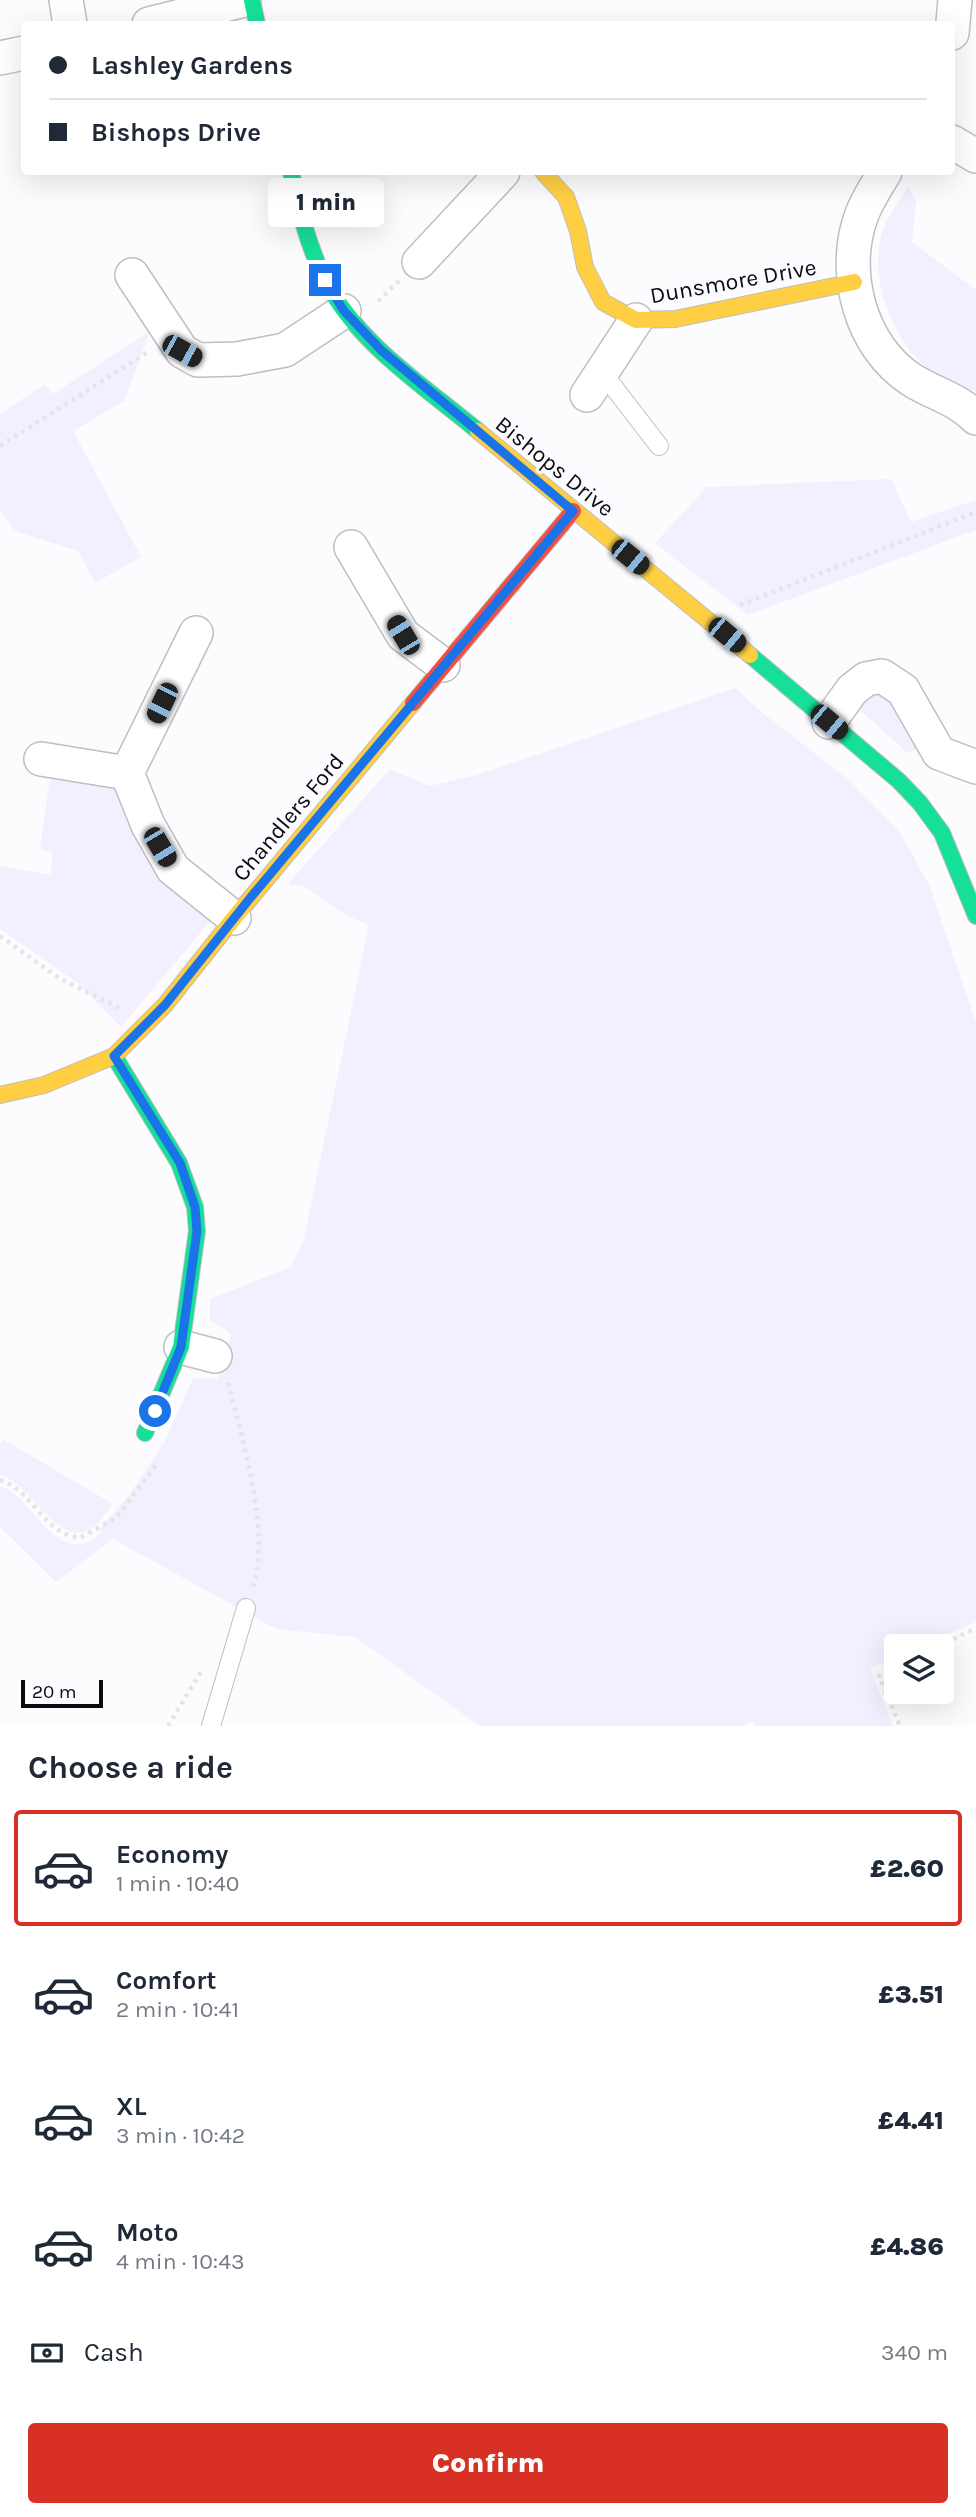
<!DOCTYPE html>
<html lang="en">
<head>
<meta charset="utf-8">
<style>
  :root { --surface:#fff; --page:#f2f2f3; --text:#1f2937; --muted:#747a83; --line:#e0e1e3; --accent:#d93025 }
  body { margin:0; font-family:Karla,sans-serif; background:var(--page); color:var(--text); height:100vh; display:flex; flex-direction:column; font-size:26px; white-space:nowrap }
  * { box-sizing:border-box; margin:0 }
  p { font-size:23px; color:var(--muted) }
  .icon { flex:none; width:38px; height:38px; fill:none; stroke:currentColor; stroke-width:2; stroke-linecap:round; stroke-linejoin:round }
  .map { position:relative; height:1726px; overflow:hidden }
  .drawer { display:flex; flex-direction:column; background:var(--surface); flex:1 }
  .drawer>* { flex:none }
  .guide { position:absolute; left:21px; top:21px; width:934px; height:154px; border-radius:7px; box-shadow:0 7px 28px #0002; display:grid; align-content:center; height:154px; padding:0 28px; background:var(--surface) }
  .fabs { position:absolute; left:884px; top:1634px; display:grid; gap:14px }
  .fabs a { display:grid; place-items:center; width:70px; height:70px; border-radius:7px; background:var(--surface); box-shadow:0 7px 28px #0002; font-size:35px }
  .scale { position:absolute; left:21px; bottom:18px; width:82px; box-sizing:border-box; padding-left:7px; border:4px solid #0b0b0e; border-top:0; font-size:19px; line-height:24px; white-space:nowrap; color:#0b0b0e; -webkit-text-stroke:5px #fbfbff; paint-order:stroke }
  .end { position:absolute; width:32px; height:32px; margin:-16px; border:9px solid #1a73e8; background:#fff; box-shadow:0 0 0 4px #fff }
  .from { border-radius:50% }
  .bubble { position:absolute; height:49px; border-radius:7px; background:var(--surface); box-shadow:0 7px 28px #0002; font-size:23px; font-weight:800; line-height:49px; text-align:center }
  .car { position:absolute; width:21px; height:42px; margin:-21px -10px; border-radius:9px; box-shadow:0 0 5px 2px #0007; background:linear-gradient(#222 24%,#8ab4d8 0 40%,#222 0 76%,#8ab4d8 0 86%,#222 0) }
  .guide b { display:flex; align-items:center; gap:24px; height:66px; font-size:26px }
  .guide b+b { border-top:2px solid var(--line) }
  .guide i { width:18px; height:18px; background:var(--text) }
  ul { padding:0; list-style:none }
  li { display:flex; align-items:center; gap:21px; height:116px; margin:0 14px 10px; padding:0 14px; border:4px solid transparent; border-radius:7px }
  li div { flex:1 }
  li b { display:block; font-size:26px }
  li em { font-style:normal; font-weight:800 }
  li.on { border-color:var(--accent) }
  li>.icon { width:63px; height:63px; stroke-width:1.5 }
  h2 { padding:0 28px; font-size:32px; line-height:84px }
  .pay { display:flex; align-items:center; gap:18px; height:77px; padding:0 28px; font-size:26px }
  .pay p { margin-inline-start:auto }
  .action { display:flex; gap:14px; margin-top:auto; padding:14px 28px }
  .action a { flex:1; height:80px; border-radius:7px; background:var(--accent); color:#fff; font-size:28px; font-weight:800; line-height:80px; text-align:center }
  .map>svg:first-child { display:block }
</style>
</head>
<body>
<div class="map">
<svg width="976" height="1726" viewBox="0 0 976 1726">
  <rect width="100%" height="100%" fill="#fcfcfe"/>
  <g fill="#f2f0ff">
    <path d="M908,186l8,15 -4,41 64,48v103c-12,-7 -27,-11 -39,-18 -43,-27 -69,-94 -55,-142 5,-17 17,-32 26,-47z"/>
    <polygon points="150,331 124,401 73,431 141,557 95,583 78,551 14,531 0,509 0,414 45,384 53,394"/>
    <polygon points="891,479 911,522 976,500 976,530 748,615 655,543 707,487"/>
    <path d="M735,688l30,27 83,64 52,53 30,55 46,136v599l-57,25h-23v10l-26,11 23,58h-138l-2,-5 -10,5h-263l-125,-89 -79,-8 -163,-90 -57,43 -56,-55v-41c35,10 57,88 102,46l-3,-3 31,-35 35,-53 28,-63 25,1 13,-45 -21,-14v-21l81,-32 13,-29 65,-313 -22,-9 -45,-31 -16,1 104,-117 39,17 48,-11z"/>
    <polygon points="873,689 886,694 913,736 916,750 908,753 861,711 861,696"/>
    <polygon points="59,771 117,782 216,914 121,1027 76,982 0,929 0,866 51,875 52,853 40,848 50,779 58,780"/>
    <path d="M4,1440l109,64c-7,8 -14,20 -23,25 -34,19 -58,-46 -90,-54v-31z"/>
  </g>
  <g fill="none" stroke-linecap="round" stroke-linejoin="round">
    <defs>
      <g id="lane">
        <polyline points="602,372 659,446"/>
        <polyline points="211,1726 246,1608"/>
      </g>
      <g id="street">
        <polyline points="66,0 70,24"/>
        <polyline points="149,24 244,0"/>
        <polyline points="952,33 955,0"/>
        <polyline points="0,58 24,53"/>
        <polyline points="952,142 976,156"/>
        <path d="M885,172c-8,13 -17,27 -23,42 -22,57 -2,133 50,166 22,14 46,19 64,38"/>
        <polyline points="419,262 503,172"/>
        <polyline points="132,275 182,351 198,360 237,359 285,350 344,311"/>
        <polyline points="587,395 636,320"/>
        <polyline points="351,547 403,635 443,665"/>
        <polyline points="196,633 127,773 148,825 173,869 234,918"/>
        <polyline points="829,722 852,690 866,679 882,676 903,690 939,753 976,767"/>
        <polyline points="41,759 127,773"/>
        <polyline points="181,1347 215,1356"/>
      </g>
      <g id="fast">
        <polyline points="252,0 257,24"/>
        <path d="M291,172c8,37 17,74 34,108 33,64 99,106 153,151"/>
        <polyline points="750,655 899,781 920,803 942,833 976,916"/>
        <polyline points="114,1056 179,1163 195,1207 197,1231 181,1347 145,1433"/>
      </g>
      <g id="slow">
        <polyline points="543,172 566,197 578,231 585,267 603,302 636,320 675,319 854,282"/>
        <polyline points="478,431 750,655"/>
        <polyline points="0,1095 44,1085 114,1056 165,1005 234,918 413,703"/>
      </g>
      <polyline id="jam" points="413,703 573,511"/>
    </defs>
    <use href="#lane" stroke="#bfbec2" stroke-width="20"/>
    <use href="#street" stroke="#bfbec2" stroke-width="36"/>
    <use href="#fast" stroke="#bfbec2" stroke-width="18"/>
    <use href="#slow" stroke="#bfbec2" stroke-width="18"/>
    <use href="#jam" stroke="#bfbec2" stroke-width="18"/>
    <g stroke="#e4e4e5" stroke-width="4.5" stroke-dasharray="3.5 5" stroke-linecap="butt">
      <polyline points="378,301 400,280"/>
      <polyline points="0,446 148,352"/>
      <polyline points="740,605 976,512"/>
      <polyline points="0,936 59,978 119,1008"/>
      <path d="M228,1383c14,54 43,151 25,204"/>
      <path d="M0,1480c33,10 42,53 80,58l36,-20 41,-54"/>
      <polyline points="938,1647 976,1628"/>
      <polyline points="896,1667 879,1676 900,1726"/>
      <polyline points="168,1726 202,1670"/>
    </g>
    <use href="#lane" stroke="#fff" stroke-width="18"/>
    <use href="#street" stroke="#fff" stroke-width="33"/>
    <use href="#fast" stroke="#16e098" stroke-width="16"/>
    <use href="#slow" stroke="#ffcf43" stroke-width="16"/>
    <use href="#jam" stroke="#f24e42" stroke-width="16"/>
  </g>
  <g fill="none" stroke-linecap="round" stroke-linejoin="round">
    <polyline stroke="#1a73e8" stroke-width="9" points="155,1411 181,1347 197,1231 195,1207 180,1163 114,1056 165,1005 251,897 573,511 382,351 344,311 325,280"/>
  </g>
  <g text-anchor="middle" stroke-width="6" stroke-linejoin="round" paint-order="stroke">
    <g font-size="23" fill="#0b0b0e" stroke="#fbfbff">
      <text transform="translate(733 281) rotate(-10)" y="8">Dunsmore Drive</text>
      <text transform="translate(555 466) rotate(39)" y="8">Bishops Drive</text>
      <text transform="translate(288 817) rotate(-50)" y="8">Chandlers Ford</text>
    </g>
  </g>
</svg>
<div class="fabs">
<a><svg class="icon" aria-label="layers" viewBox="0 0 24 24"><path d="M12 4l9 5-9 5-9-5zM3 14l9 5 9-5"/></svg></a>
</div>
<div class="scale">20 m</div>
<i class="end from" style="left:155px;top:1411px"></i>
<i class="end" style="left:325px;top:280px"></i>
<div class="bubble" style="left:268px;top:178px;width:116px">1 min</div>
<i class="car" style="left:182px;top:351px;rotate:119deg"></i>
<i class="car" style="left:630px;top:557px;rotate:129deg"></i>
<i class="car" style="left:403px;top:635px;rotate:329deg"></i>
<i class="car" style="left:727px;top:635px;rotate:130deg"></i>
<i class="car" style="left:162px;top:703px;rotate:206deg"></i>
<i class="car" style="left:829px;top:722px;rotate:130deg"></i>
<i class="car" style="left:160px;top:847px;rotate:149deg"></i>
<div class="guide">
<b><i class="from"></i>Lashley Gardens</b>
<b><i></i>Bishops Drive</b>
</div>
</div>
<section class="drawer">
<h2>Choose a ride</h2>
<ul>
<li class="on"><svg class="icon" aria-label="car" viewBox="0 0 24 24"><path d="M5 17H2v-5l4-1 3-4h7l3 4 3 1v5h-3M9 17h6M6 11h13"/><circle cx="7" cy="17" r="2"/><circle cx="17" cy="17" r="2"/></svg><div><b>Economy</b><p>1 min · 10:40</p></div><em>£2.60</em></li>
<li><svg class="icon" aria-label="car" viewBox="0 0 24 24"><path d="M5 17H2v-5l4-1 3-4h7l3 4 3 1v5h-3M9 17h6M6 11h13"/><circle cx="7" cy="17" r="2"/><circle cx="17" cy="17" r="2"/></svg><div><b>Comfort</b><p>2 min · 10:41</p></div><em>£3.51</em></li>
<li><svg class="icon" aria-label="car" viewBox="0 0 24 24"><path d="M5 17H2v-5l4-1 3-4h7l3 4 3 1v5h-3M9 17h6M6 11h13"/><circle cx="7" cy="17" r="2"/><circle cx="17" cy="17" r="2"/></svg><div><b>XL</b><p>3 min · 10:42</p></div><em>£4.41</em></li>
<li><svg class="icon" aria-label="car" viewBox="0 0 24 24"><path d="M5 17H2v-5l4-1 3-4h7l3 4 3 1v5h-3M9 17h6M6 11h13"/><circle cx="7" cy="17" r="2"/><circle cx="17" cy="17" r="2"/></svg><div><b>Moto</b><p>4 min · 10:43</p></div><em>£4.86</em></li>
</ul>
<div class="pay"><svg class="icon" aria-label="cash" viewBox="0 0 24 24"><path d="M3 7h18v10H3z"/><circle cx="12" cy="12" r="2"/></svg>Cash<p>340 m</p></div>
<div class="action"><a>Confirm</a></div>
</section>
</body>
</html>
